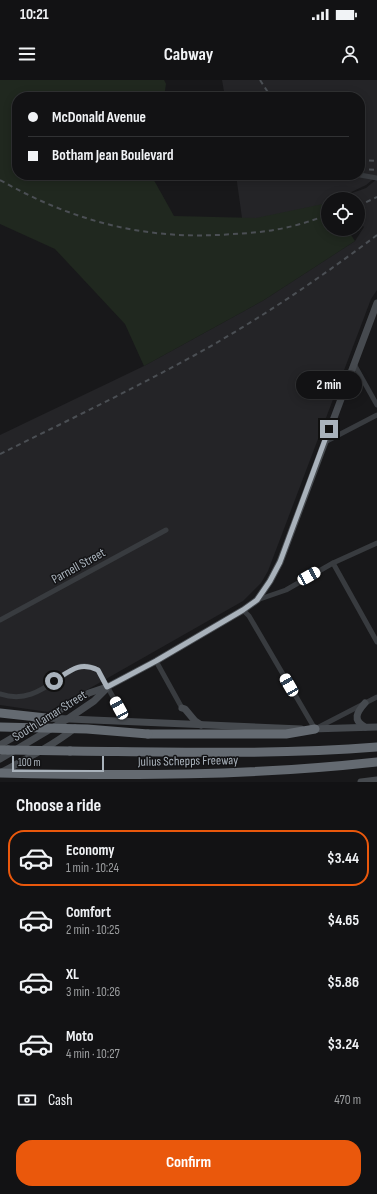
<!DOCTYPE html>
<html lang="en">
<head>
<meta charset="utf-8">
<style>
  :root { --surface:#121214; --page:#1b1b1d; --text:#f1f3f6; --muted:#9c9ea0; --line:#313234; --accent:#ea580c }
  body { margin:0; font-family:"Sofia Sans Condensed",sans-serif; background:var(--page); color:var(--text); height:100vh; display:flex; flex-direction:column; font-size:15px; white-space:nowrap }
  * { box-sizing:border-box; margin:0 }
  p { font-size:13px; color:var(--muted) }
  .icon { flex:none; width:22px; height:22px; fill:none; stroke:currentColor; stroke-width:2; stroke-linecap:round; stroke-linejoin:round }
  .map { position:relative; height:702px; overflow:hidden }
  .sheet { display:flex; flex-direction:column; background:var(--surface); flex:1 }
  .sheet>* { flex:none }
  .banner { position:absolute; left:12px; top:12px; width:353px; height:88px; border-radius:16px; box-shadow:0 2px 10px #0003,0 0 0 1px var(--line); display:grid; align-content:center; height:88px; padding:0 16px; background:var(--surface) }
  .tools { position:absolute; left:321px; top:112px; display:grid; gap:8px }
  .tools a { display:grid; place-items:center; width:44px; height:44px; border-radius:50%; background:var(--surface); box-shadow:0 2px 10px #0003,0 0 0 1px var(--line); font-size:20px }
  .scale { position:absolute; left:12px; bottom:10px; width:92px; box-sizing:border-box; padding-left:4px; border:2px solid #a9b2bb; border-top:0; font-size:11px; line-height:14px; white-space:nowrap; color:#a9b2bb; -webkit-text-stroke:3px #131315; paint-order:stroke }
  .end { position:absolute; width:18px; height:18px; margin:-9px; border:5px solid #a9b2bb; background:#111; box-shadow:0 0 0 2px #111 }
  .from { border-radius:50% }
  .bubble { position:absolute; height:28px; border-radius:14px; background:var(--surface); box-shadow:0 2px 10px #0003,0 0 0 1px var(--line); font-size:13px; font-weight:700; line-height:28px; text-align:center }
  .car { position:absolute; width:12px; height:24px; margin:-12px -6px; border-radius:5px; box-shadow:0 0 3px 1px #0007; background:linear-gradient(#fff 24%,#345 0 40%,#fff 0 76%,#345 0 86%,#fff 0) }
  .banner b { display:flex; align-items:center; gap:14px; height:38px; font-size:15px }
  .banner b+b { border-top:1px solid var(--line) }
  .banner i { width:10px; height:10px; background:var(--text) }
  ul { padding:0; list-style:none }
  li { display:flex; align-items:center; gap:12px; height:56px; margin:0 8px 6px; padding:0 8px; border:2px solid transparent; border-radius:16px }
  li div { flex:1 }
  li b { display:block; font-size:15px }
  li em { font-style:normal; font-weight:700 }
  li.current { border-color:var(--accent) }
  li>.icon { width:36px; height:36px; stroke-width:1.5 }
  h2 { padding:0 16px; font-size:18px; line-height:48px }
  .pay { display:flex; align-items:center; gap:10px; height:44px; padding:0 16px; font-size:15px }
  .pay p { margin-inline-start:auto }
  .cta { display:flex; gap:8px; margin-top:auto; padding:8px 16px }
  .cta a { flex:1; height:46px; border-radius:16px; background:var(--accent); color:#fff; font-size:16px; font-weight:700; line-height:46px; text-align:center }
  .status { display:flex; justify-content:space-between; align-items:center; height:28px; padding:0 20px; background:var(--surface); direction:ltr }
  .status svg { height:11px; fill:currentColor }
  header { display:flex; justify-content:space-between; align-items:center; height:52px; padding:0 16px; background:var(--surface); font-size:18px; font-weight:700 }
  .map>svg:first-child { display:block }
</style>
</head>
<body>
<div class="status"><b>10:21</b><svg viewBox="0 0 49 12"><path d="M0 12V9h3v3zM5 12V6h3v6zM10 12V3h3v9zM15 12V0h3v12zM26 1h20v11H26zM47 4h2v5h-2z"/></svg></div>
<header><svg class="icon" aria-label="menu" viewBox="0 0 24 24"><path d="M4 6h16M4 12h16M4 18h16"/></svg>Cabway<svg class="icon" aria-label="person" viewBox="0 0 24 24"><circle cx="12" cy="8" r="4"/><path d="M4 21q1-7 8-7t8 7"/></svg></header>
<div class="map">
<svg width="377" height="702" viewBox="0 0 377 702">
  <rect width="100%" height="100%" fill="#18181a"/>
  <polygon fill="#242427" points="222,0 377,0 377,96 366,105 341,117 366,108 377,99 377,210 371,219 268,491 261,503 243,521 48,632 0,625 0,355 144,286 264,220 355,161 364,147 358,141 358,119 328,119 328,151 41,137 0,77 17,95 151,138 247,138 242,138 236,95 360,95 360,17 225,17"/>
  <polygon fill="#20281f" points="0,0 164,0 166,4 164,17 17,17 17,95 151,95 174,136 256,138 328,123 328,149 347,149 355,161 264,220 144,286 125,244 55,169 0,144"/>
  <g fill="none" stroke-linecap="round" stroke-linejoin="round">
    <g stroke="#383b3f" stroke-width="5">
      <polyline points="360,95 377,98"/>
      <polyline points="354,284 377,325"/>
      <polyline points="325,362 377,335"/>
      <polyline points="333,483 377,562"/>
      <polyline points="257,520 286,510 333,483 377,463"/>
      <polyline points="243,530 249,536 315,649 377,617"/>
      <polyline points="0,540 166,450"/>
      <polyline points="156,581 182,628"/>
      <path d="M0,614c28,9 44,-6 66,-20 6,-4 12,-9 20,-8 4,0 8,2 12,4l29,52"/>
    </g>
    <g stroke="#464a4f" stroke-width="7">
      <path d="M365,623c-8,9 -13,17 0,24"/>
      <polyline points="182,628 185,629 195,641 201,645"/>
      <polyline points="46,638 301,649"/>
      <polyline points="311,649 377,647"/>
      <polyline points="0,665 89,613 107,607 156,581 243,530 257,520 270,501 280,482 377,223"/>
      <polyline points="0,679 69,638 94,621 106,609"/>
      <path d="M0,693c26,-14 52,-27 75,-45"/>
      <polyline points="361,702 377,700"/>
    </g>
    <g stroke="#646a71" stroke-width="9">
      <polyline points="0,633 46,638"/>
      <polyline points="148,654 286,654 315,649"/>
      <polyline points="0,670 8,670"/>
      <path d="M70,671c102,1 205,4 307,-4"/>
      <path d="M0,693c125,3 252,3 377,-11"/>
    </g>
    <g stroke="#4b4f54" stroke-width="2" stroke-dasharray="5 4" stroke-linecap="butt">
      <polyline points="260,0 271,17"/>
      <polyline points="360,80 377,81"/>
      <polyline points="360,89 377,90"/>
      <path d="M0,100c74,42 148,61 233,54 20,-1 41,-3 60,-8 12,-3 23,-7 35,-11"/>
      <polyline points="358,126 377,117"/>
      <path d="M0,374c65,-32 131,-64 195,-99 63,-35 124,-76 182,-120"/>
    </g>
    <g stroke="#646a71" stroke-width="9">
      <polyline points="0,647 87,649 148,654"/>
      <polyline points="8,670 70,671"/>
    </g>
  </g>
  <g fill="none" stroke-linecap="round" stroke-linejoin="round">
    <path stroke="#a9b2bb" stroke-width="5" d="M54,601c16,-10 25,-20 44,-11l9,17 49,-26 87,-51 14,-10 13,-19 10,-19 49,-133"/>
  </g>
  <g text-anchor="middle" stroke-width="3" stroke-linejoin="round" paint-order="stroke">
    <g font-size="13" fill="#a9b2bb" stroke="#131315">
      <text transform="translate(78 485) rotate(-29)" y="5">Parnell Street</text>
      <text transform="translate(49 635) rotate(-32)" y="5">South Lamar Street</text>
      <text transform="translate(188 680) rotate(-1)" y="5">Julius Schepps Freeway</text>
    </g>
  </g>
</svg>
<div class="tools">
<a><svg class="icon" aria-label="locate" viewBox="0 0 24 24"><circle cx="12" cy="12" r="6"/><path d="M12 2v4M12 18v4M2 12h4M18 12h4"/></svg></a>
</div>
<div class="scale">100 m</div>
<i class="end from" style="left:54px;top:601px"></i>
<i class="end" style="left:329px;top:349px"></i>
<div class="bubble" style="left:296px;top:291px;width:66px">2 min</div>
<i class="car" style="left:309px;top:496px;rotate:61deg"></i>
<i class="car" style="left:289px;top:605px;rotate:330deg"></i>
<i class="car" style="left:119px;top:628px;rotate:331deg"></i>
<div class="banner">
<b><i class="from"></i>McDonald Avenue</b>
<b><i></i>Botham Jean Boulevard</b>
</div>
</div>
<section class="sheet">
<h2>Choose a ride</h2>
<ul>
<li class="current"><svg class="icon" aria-label="car" viewBox="0 0 24 24"><path d="M5 17H2v-5l4-1 3-4h7l3 4 3 1v5h-3M9 17h6M6 11h13"/><circle cx="7" cy="17" r="2"/><circle cx="17" cy="17" r="2"/></svg><div><b>Economy</b><p>1 min · 10:24</p></div><em>$3.44</em></li>
<li><svg class="icon" aria-label="car" viewBox="0 0 24 24"><path d="M5 17H2v-5l4-1 3-4h7l3 4 3 1v5h-3M9 17h6M6 11h13"/><circle cx="7" cy="17" r="2"/><circle cx="17" cy="17" r="2"/></svg><div><b>Comfort</b><p>2 min · 10:25</p></div><em>$4.65</em></li>
<li><svg class="icon" aria-label="car" viewBox="0 0 24 24"><path d="M5 17H2v-5l4-1 3-4h7l3 4 3 1v5h-3M9 17h6M6 11h13"/><circle cx="7" cy="17" r="2"/><circle cx="17" cy="17" r="2"/></svg><div><b>XL</b><p>3 min · 10:26</p></div><em>$5.86</em></li>
<li><svg class="icon" aria-label="car" viewBox="0 0 24 24"><path d="M5 17H2v-5l4-1 3-4h7l3 4 3 1v5h-3M9 17h6M6 11h13"/><circle cx="7" cy="17" r="2"/><circle cx="17" cy="17" r="2"/></svg><div><b>Moto</b><p>4 min · 10:27</p></div><em>$3.24</em></li>
</ul>
<div class="pay"><svg class="icon" aria-label="cash" viewBox="0 0 24 24"><path d="M3 7h18v10H3z"/><circle cx="12" cy="12" r="2"/></svg>Cash<p>470 m</p></div>
<div class="cta"><a>Confirm</a></div>
</section>
</body>
</html>
